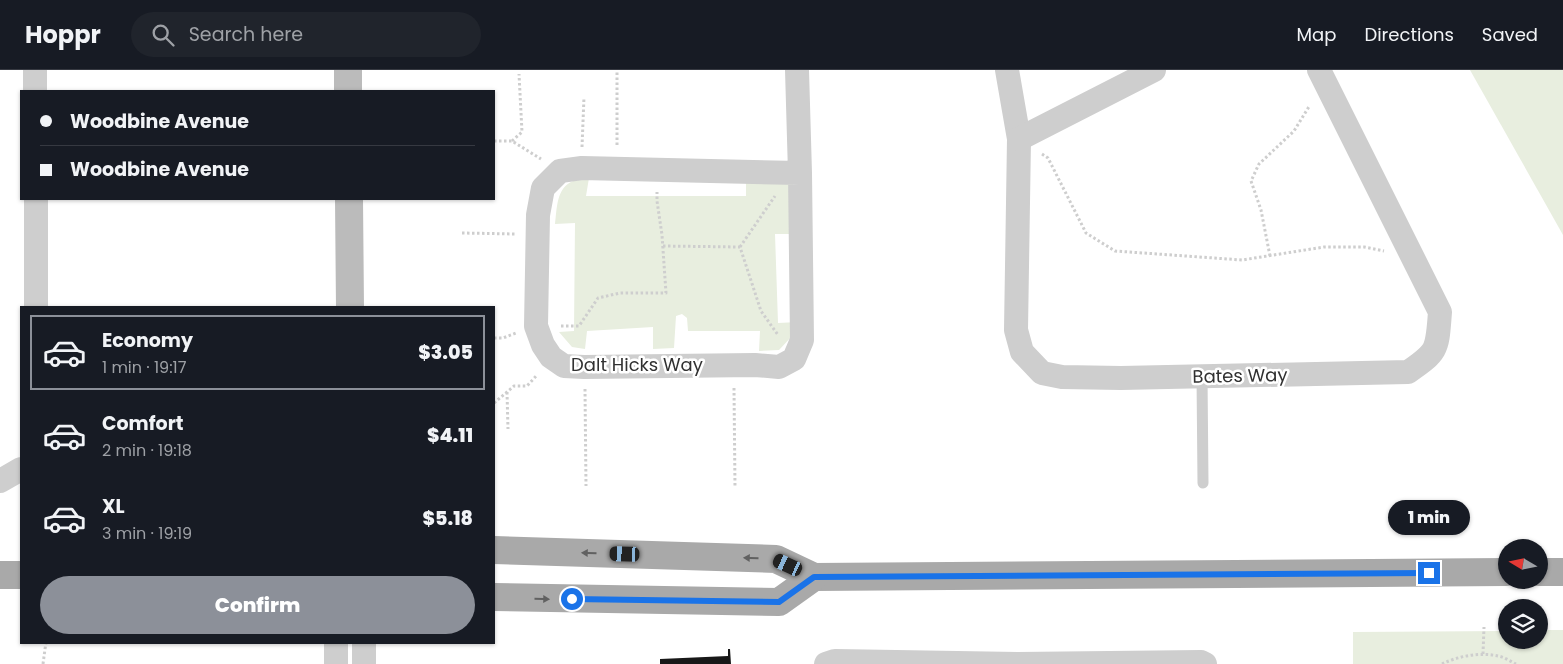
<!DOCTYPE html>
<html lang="en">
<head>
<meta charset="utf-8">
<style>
  :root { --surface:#171b24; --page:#20242c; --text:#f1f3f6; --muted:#9ea1a6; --line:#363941; --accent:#8c9099 }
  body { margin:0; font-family:Poppins,sans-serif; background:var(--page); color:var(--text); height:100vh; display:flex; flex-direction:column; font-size:19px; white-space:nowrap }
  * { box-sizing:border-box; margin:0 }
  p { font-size:16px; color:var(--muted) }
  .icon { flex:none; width:28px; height:28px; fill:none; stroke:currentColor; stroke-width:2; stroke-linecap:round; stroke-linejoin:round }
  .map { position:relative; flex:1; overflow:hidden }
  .side { position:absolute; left:20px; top:236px; width:475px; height:338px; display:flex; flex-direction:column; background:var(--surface); border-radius:0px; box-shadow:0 1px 4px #0004 }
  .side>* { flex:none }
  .hud { position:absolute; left:20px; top:20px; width:475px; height:110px; border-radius:0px; box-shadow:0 1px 4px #0004; display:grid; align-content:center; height:110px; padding:0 20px; background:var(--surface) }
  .needle { width:32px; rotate:280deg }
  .fabs { position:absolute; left:1498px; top:469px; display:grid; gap:10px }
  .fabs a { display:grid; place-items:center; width:50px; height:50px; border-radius:50%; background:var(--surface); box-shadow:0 1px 4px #0004; font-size:25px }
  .end { position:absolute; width:22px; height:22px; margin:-11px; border:6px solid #1a73e8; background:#fff; box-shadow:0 0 0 2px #fff }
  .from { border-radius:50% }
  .bubble { position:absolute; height:35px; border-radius:18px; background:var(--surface); box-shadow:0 1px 4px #0004; font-size:16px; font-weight:800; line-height:35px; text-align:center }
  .car { position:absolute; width:15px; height:30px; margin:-15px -8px; border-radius:6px; box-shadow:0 0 4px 1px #0007; background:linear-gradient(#222 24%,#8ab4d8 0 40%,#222 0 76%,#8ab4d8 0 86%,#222 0) }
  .hud b { display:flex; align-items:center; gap:18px; height:48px; font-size:19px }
  .hud b+b { border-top:1px solid var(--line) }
  .hud i { width:12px; height:12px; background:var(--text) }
  ul { padding:9px 0 0; list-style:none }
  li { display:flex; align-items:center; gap:15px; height:75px; margin:0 10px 8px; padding:0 10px; border:2px solid transparent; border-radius:0px }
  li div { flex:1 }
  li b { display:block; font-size:19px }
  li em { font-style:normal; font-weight:800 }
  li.current { border-color:var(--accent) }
  li>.icon { width:45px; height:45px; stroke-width:1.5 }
  .cta { display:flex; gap:10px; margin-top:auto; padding:10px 20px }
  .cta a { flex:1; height:58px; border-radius:30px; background:var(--accent); color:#fff; font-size:20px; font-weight:800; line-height:58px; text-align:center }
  header { display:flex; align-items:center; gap:30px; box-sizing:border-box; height:70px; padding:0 25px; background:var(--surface); border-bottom:1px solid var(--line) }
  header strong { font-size:24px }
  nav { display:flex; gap:28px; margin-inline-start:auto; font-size:18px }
  .search { width:350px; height:45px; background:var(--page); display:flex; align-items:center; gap:12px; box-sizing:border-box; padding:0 18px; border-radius:28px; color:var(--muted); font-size:19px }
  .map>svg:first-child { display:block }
</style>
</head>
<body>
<header>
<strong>Hoppr</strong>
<div class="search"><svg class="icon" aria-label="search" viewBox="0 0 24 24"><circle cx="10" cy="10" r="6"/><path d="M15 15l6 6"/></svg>Search here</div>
<nav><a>Map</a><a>Directions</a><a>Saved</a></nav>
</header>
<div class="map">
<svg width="1563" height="594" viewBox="0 0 1563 594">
  <rect width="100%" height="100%" fill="#fff"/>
  <g fill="#e8eedf">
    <polygon points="1470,0 1563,0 1563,165"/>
    <path d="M746,107l47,4 2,53h-20l3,89 20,-1 -4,12 -15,16 -20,1 1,-20h-72l-1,-13 -5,-4 -6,2 -2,32 -21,1v-22l-66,4 -2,18 -13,-2 -13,-15 15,-1 1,-108 -20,1c2,-15 1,-36 18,-43 4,-2 11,-2 16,-3l-3,18h160z"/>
    <polygon points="1539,560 1563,560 1563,594 1353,594 1353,562 1506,561 1506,570 1539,570"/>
  </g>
  <polygon fill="#181818" points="728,579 730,579 731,594 660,594 660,589 728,586"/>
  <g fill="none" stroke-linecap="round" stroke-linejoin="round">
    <g stroke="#cecece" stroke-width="3" stroke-dasharray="2.5 2.5" stroke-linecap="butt">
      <polyline points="494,71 512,71 541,89"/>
      <polyline points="512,71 522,62 519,4"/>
      <polyline points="617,75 617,0"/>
      <polyline points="582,77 584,27"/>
      <polyline points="1042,84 1048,88 1086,163 1115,181 1242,190 1324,177 1364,177 1384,181"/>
      <polyline points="462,163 516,164"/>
      <polyline points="663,176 740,177 761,241 778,265"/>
      <polyline points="740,177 775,126"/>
      <polyline points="1270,186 1261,140 1251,111 1259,94 1294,61 1310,35"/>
      <polyline points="561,256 579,256 598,228 620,223 666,223 662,165 657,131 657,122"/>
      <polyline points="494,268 503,268 516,263"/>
      <polyline points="734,318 735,417"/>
      <polyline points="585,319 586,416"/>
      <polyline points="507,322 508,359"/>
      <polyline points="494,333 514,316 527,316 537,305"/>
      <polyline points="1483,584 1484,557"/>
      <polyline points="43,594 46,572"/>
      <path d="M1442,594c16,-8 38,-12 56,-8 6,1 12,5 18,8"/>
    </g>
    <polyline stroke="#cecece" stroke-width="11" points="1202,306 1203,413"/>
    <g stroke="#cecece" stroke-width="24">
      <polyline points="35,0 35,21"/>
      <polyline points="797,0 800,103 802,270 794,289 779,297 755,295 584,297 564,296 551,287 543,275 536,256 538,145 543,118 560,101 582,98 800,103"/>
      <path d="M1007,0l12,69 -3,191 6,22 20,21 20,4 59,1 287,-6c31,-21 29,-23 32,-60l-121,-242"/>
      <polyline points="1019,69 1154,0"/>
      <polyline points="36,129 36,238"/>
      <polyline points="0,411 21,399"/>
      <polyline points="336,594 336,572"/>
      <polyline points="364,594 364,572"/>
      <polyline points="826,594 835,591 1018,594 1201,592 1205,594"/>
    </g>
    <g stroke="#bbb" stroke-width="28">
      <polyline points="348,0 348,21"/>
      <polyline points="349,129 350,238"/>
    </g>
    <g stroke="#a9a9a9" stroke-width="28">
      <polyline points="494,480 776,489 814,507 1506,502"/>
      <polyline points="1539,502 1563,502"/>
      <polyline points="0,505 21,505"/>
      <polyline points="494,527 779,532 814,507"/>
    </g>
  </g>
  <defs><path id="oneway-solid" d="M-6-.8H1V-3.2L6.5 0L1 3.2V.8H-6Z" transform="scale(1.25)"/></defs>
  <g fill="#616161">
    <use href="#oneway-solid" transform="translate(589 483) rotate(-178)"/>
    <use href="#oneway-solid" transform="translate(751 488) rotate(-178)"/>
    <use href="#oneway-solid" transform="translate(542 529) rotate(1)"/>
  </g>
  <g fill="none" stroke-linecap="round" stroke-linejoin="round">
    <polyline stroke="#1a73e8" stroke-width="6" points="572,529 779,532 814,507 1429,503"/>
  </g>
  <g text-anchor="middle" stroke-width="5" stroke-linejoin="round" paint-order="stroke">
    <g font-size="18" fill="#313131" stroke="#fff">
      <text x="637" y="301">Dalt Hicks Way</text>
      <text transform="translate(1240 306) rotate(-1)" y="6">Bates Way</text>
    </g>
  </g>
</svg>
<div class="fabs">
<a><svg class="needle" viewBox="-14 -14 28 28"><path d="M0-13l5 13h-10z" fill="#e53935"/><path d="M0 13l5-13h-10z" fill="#9ea1a6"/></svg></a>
<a><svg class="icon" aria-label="layers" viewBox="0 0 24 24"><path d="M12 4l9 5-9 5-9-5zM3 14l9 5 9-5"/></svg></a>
</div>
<i class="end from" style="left:572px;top:529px"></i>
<i class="end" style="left:1429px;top:503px"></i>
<div class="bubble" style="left:1388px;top:430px;width:82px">1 min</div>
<i class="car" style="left:625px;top:484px;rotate:272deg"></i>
<i class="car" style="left:788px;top:495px;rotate:295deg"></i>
<div class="hud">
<b><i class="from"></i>Woodbine Avenue</b>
<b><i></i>Woodbine Avenue</b>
</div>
<section class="side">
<ul>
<li class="current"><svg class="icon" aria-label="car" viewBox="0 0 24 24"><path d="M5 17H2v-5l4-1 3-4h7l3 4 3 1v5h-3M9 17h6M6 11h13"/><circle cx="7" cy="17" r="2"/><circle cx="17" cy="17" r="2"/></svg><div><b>Economy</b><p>1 min · 19:17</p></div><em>$3.05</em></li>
<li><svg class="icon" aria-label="car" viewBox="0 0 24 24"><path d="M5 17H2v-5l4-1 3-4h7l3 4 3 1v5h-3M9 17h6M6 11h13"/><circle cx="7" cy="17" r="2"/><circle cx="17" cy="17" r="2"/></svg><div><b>Comfort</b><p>2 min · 19:18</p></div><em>$4.11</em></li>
<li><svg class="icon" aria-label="car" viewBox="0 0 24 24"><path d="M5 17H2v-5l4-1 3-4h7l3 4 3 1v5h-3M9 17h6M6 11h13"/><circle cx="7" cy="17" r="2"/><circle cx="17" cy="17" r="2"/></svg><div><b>XL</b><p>3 min · 19:19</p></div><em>$5.18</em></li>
</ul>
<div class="cta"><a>Confirm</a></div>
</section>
</div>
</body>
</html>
